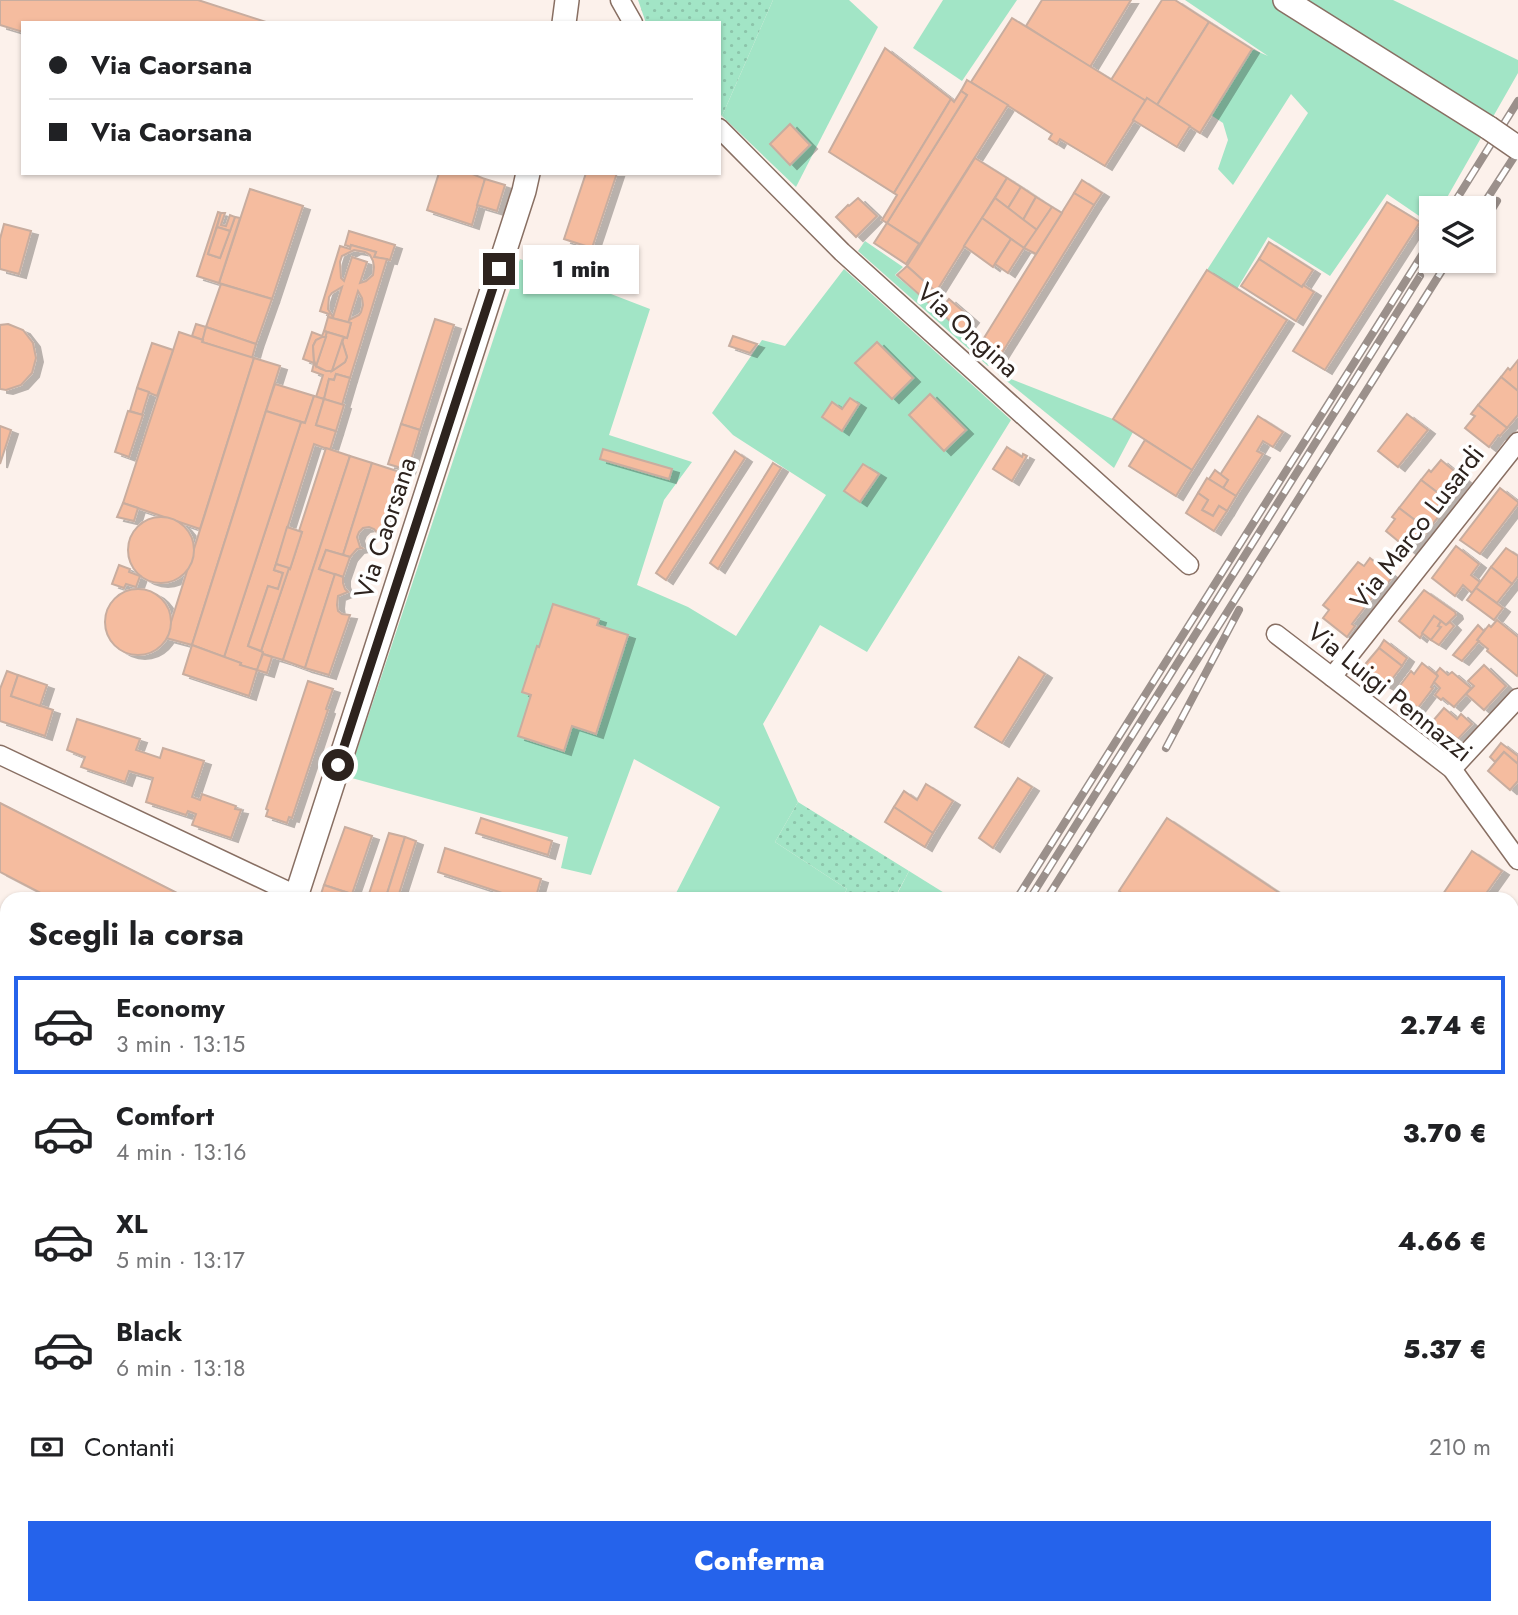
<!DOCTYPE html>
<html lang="it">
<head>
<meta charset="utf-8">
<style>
  :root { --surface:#fff; --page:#f6f6f6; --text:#202124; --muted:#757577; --line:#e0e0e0; --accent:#2563eb }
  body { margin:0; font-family:Jost,sans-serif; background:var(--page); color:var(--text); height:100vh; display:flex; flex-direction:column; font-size:26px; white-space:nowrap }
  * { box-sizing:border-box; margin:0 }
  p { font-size:23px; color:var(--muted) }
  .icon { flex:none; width:38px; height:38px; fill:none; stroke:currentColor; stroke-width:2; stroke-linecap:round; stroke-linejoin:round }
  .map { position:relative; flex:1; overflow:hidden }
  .details { position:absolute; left:0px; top:892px; width:1519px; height:723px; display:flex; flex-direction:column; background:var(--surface); border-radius:21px 21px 0 0; box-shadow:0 2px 5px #0004 }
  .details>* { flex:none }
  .hud { position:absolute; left:21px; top:21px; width:700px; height:154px; border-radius:0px; box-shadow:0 2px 5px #0004; display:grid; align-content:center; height:154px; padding:0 28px; background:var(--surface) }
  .buttons { position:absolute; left:1419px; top:196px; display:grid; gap:14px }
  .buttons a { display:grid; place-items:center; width:77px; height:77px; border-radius:0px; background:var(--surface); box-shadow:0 2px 5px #0004; font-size:35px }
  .end { position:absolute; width:32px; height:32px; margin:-16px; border:9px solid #2d231e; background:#fff; box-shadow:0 0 0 4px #fff }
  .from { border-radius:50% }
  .bubble { position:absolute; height:49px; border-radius:0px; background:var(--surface); box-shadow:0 2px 5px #0004; font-size:23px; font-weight:800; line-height:49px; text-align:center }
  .hud b { display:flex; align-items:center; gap:24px; height:66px; font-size:26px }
  .hud b+b { border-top:2px solid var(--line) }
  .hud i { width:18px; height:18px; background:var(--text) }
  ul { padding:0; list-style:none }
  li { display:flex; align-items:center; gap:21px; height:98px; margin:0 14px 10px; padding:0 14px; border:4px solid transparent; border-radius:0px }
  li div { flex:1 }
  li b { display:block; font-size:26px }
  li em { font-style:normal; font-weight:800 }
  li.selected { border-color:var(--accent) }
  li>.icon { width:63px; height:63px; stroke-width:1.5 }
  h2 { padding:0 28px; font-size:32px; line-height:84px }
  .pay { display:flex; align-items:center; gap:18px; height:77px; padding:0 28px; font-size:26px }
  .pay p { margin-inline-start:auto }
  .action { display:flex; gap:14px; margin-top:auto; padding:14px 28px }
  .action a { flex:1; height:80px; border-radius:0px; background:var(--accent); color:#fff; font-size:28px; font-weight:800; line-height:80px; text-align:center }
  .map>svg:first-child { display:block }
</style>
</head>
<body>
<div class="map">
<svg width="1518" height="1615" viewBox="0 0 1518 1615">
  <defs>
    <pattern id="garden-dots" width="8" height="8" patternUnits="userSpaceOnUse" patternTransform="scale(1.75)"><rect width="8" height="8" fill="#a2e5c6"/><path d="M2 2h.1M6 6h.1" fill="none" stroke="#8cc4aa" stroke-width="1.8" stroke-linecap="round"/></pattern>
    <filter id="shadow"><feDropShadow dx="7" dy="4" stdDeviation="0" flood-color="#0004"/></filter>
  </defs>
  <rect width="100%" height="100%" fill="#fcf1eb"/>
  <g fill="#a2e5c6">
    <polygon points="773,0 849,0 878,27 796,187 722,116"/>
    <polygon points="943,0 1017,0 962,81 913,48"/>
    <polygon points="1185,0 1393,0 1518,60 1518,73 1441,208 1432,208 1431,224 1387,194 1330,276 1268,237 1237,289 1207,270 1308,113 1291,94 1233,185 1218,169 1228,140 1223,123 1211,115 1252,49 1268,56"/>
    <polygon points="865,241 903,267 895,275 962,331 972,319 979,346 996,361 988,366 858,251"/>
    <polygon points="520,259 650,309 609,435 692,462 664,500 637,585 688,607 736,636 826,495 733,435 712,413 762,340 785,346 844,269 1011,420 867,652 820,625 763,724 798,802 775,842 847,889 841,899 673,899 720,807 634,759 591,875 561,868 568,837 348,777"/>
    <polygon points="998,374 1113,419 1133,432 1114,468"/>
    <polygon points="909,871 954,899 894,900"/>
    <polygon points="273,1608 484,1608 480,1615 269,1615"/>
  </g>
  <g fill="url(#garden-dots)">
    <polygon points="638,0 773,0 722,116 719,113 719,23 646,23"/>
    <polygon points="798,802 909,871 894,899 841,899 847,889 775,842"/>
  </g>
  <g fill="#f5bc9f" stroke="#c8ad9f" stroke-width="2" fill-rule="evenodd" filter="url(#shadow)">
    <polygon points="0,0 198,0 269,23 23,23 23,32 0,25"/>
    <polygon points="1042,0 1131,0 1090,67 1026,26"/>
    <polygon points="1162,0 1175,0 1209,22 1157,105 1147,98 1146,101 1111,80"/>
    <polygon points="1012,18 1146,101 1105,166 1060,139 1057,144 1049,139 1052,134 971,82"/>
    <polygon points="1209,22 1252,49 1200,133 1157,105"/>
    <polygon points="885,48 951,99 894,193 829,152"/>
    <polygon points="967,80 1008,105 920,244 887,223 967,95 961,91"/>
    <polygon points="961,91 967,95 887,223 882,220 897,195 894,193 951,99 954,102"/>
    <polygon points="1147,98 1190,126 1177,147 1133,120"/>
    <polygon points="790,124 810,145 790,165 770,144"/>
    <polygon points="975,158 1007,178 936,292 907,266"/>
    <polygon points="439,173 470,173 485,179 472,225 427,210"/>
    <polygon points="586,173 617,173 592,248 564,239"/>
    <polygon points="1007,178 1021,187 1008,208 995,198"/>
    <polygon points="485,179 505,185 497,211 477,205"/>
    <polygon points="1082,180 1102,193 1094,205 1074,193"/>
    <polygon points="1021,187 1036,197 1023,220 1008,208"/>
    <polygon points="250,189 303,206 272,299 219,283"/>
    <polygon points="1074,193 1094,205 997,361 979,346"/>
    <polygon points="1036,197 1052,207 1037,230 1023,220"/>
    <polygon points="858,198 877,216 856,237 836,217 848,205 849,206"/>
    <polygon points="995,198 1037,230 1024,248 982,218"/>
    <polygon points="1387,202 1420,222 1325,370 1293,351"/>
    <polygon points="1052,207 1062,213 1036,254 1024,248"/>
    <polygon points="218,212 221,213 208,254 220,258 235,217 240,218 219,283 197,276"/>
    <polygon points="221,213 225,213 221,225 226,226 230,215 235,217 230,231 217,227"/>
    <polygon points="982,218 1011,239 993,267 964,246"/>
    <polygon points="887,223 919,244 906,264 874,243"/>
    <polygon points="4,224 31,231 19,274 0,269 0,239"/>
    <polygon points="217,227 230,231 220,258 208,254"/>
    <polygon points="349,231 395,245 390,260 374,257 376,252 351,245 351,247 345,245"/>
    <polygon points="1011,239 1024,248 1008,273 995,264"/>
    <polygon points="1269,242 1313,270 1302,287 1259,259"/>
    <path d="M351,245l25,7 -2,5 13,2 -37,119 -14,-4 -2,6 -5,-1 -5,20 -8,-2 7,-22 -11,-4 2,-8 2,3 5,3 11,2 13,-9 2,-5 -5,-16 2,-4 3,1 4,-15 -23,-6 1,-3 -9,-3 20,-65 10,3zM354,250l11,2 5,3 3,6 1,6 -1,8 -7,6 -6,2 7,-21 -15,-5 -8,24 -3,-3 -1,-16 2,-6zM342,287l-9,30 -5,-8 1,-12 3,-4zM358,291l4,7 1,7 -2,7 -2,3 -10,5z"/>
    <polygon points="1259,259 1302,287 1303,285 1314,292 1296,321 1241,286"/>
    <polygon points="907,266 936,292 930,304 897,275"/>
    <polygon points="1207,270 1287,320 1192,470 1113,419"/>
    <polygon points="221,284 272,299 256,344 206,327"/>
    <polygon points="949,299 972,319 962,332 939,311"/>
    <polygon points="328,317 351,323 347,338 324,331"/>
    <polygon points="435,319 454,325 420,430 401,424"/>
    <polygon points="8,324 23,330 33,343 36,358 32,373 21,385 6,390 0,389 0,325"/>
    <polygon points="196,324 206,327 203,340 192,336"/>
    <polygon points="206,327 256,344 252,358 202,342"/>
    <polygon points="324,331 327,332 326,337 316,340 313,346 314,363 303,359 312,332 322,336"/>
    <polygon points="179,332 203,340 202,342 254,358 200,529 123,503"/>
    <polygon points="327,332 344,337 332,371 326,371 316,366"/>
    <polygon points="733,336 757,344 750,353 729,346"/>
    <polygon points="322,337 326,337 316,366 314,360 313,346 316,340"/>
    <polygon points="342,341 347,357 345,362 332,371"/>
    <polygon points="877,342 913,378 892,399 855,363"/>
    <polygon points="152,343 173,350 157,396 137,388"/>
    <polygon points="254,358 280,366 192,645 166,638"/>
    <polygon points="1518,360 1518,391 1501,377 1508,368 1510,370"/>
    <polygon points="336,374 350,378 342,405 324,399 329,379 334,380"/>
    <polygon points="1501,377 1518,391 1518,415 1507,428 1478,405"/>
    <polygon points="275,384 314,396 305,423 266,411"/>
    <polygon points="137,388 149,392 142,415 130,411"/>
    <polygon points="930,394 966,430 944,451 909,415"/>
    <polygon points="314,396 324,399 316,425 336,431 330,450 314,444 274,570 283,573 278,589 268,586 248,646 263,652 257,670 240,665 241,663 224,657 301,422 305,423"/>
    <polygon points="850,398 859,404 842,431 822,417 832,402 842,409"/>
    <polygon points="324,399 344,405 336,431 316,425"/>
    <polygon points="1478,405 1507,428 1500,436 1498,435 1489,447 1465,428 1475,416 1471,414"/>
    <polygon points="128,411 143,415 129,457 115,452"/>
    <polygon points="266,411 301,422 224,657 192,645"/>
    <polygon points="1407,414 1428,430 1398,467 1378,451"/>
    <polygon points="1258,416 1283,432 1273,447 1263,441 1257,451 1263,454 1236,496 1223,488 1228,480 1220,475"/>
    <polygon points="401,424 420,430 408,470 388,464"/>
    <polygon points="0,426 11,430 0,464"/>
    <polygon points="1145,440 1192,470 1176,496 1129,466"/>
    <polygon points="1007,447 1022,457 1023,454 1027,456 1012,481 993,469"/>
    <polygon points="326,448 350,456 283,660 263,654 263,652 261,651 289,568 290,569 302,532 299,531"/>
    <polygon points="603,449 672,469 669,479 600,459"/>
    <polygon points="735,451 745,458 666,580 656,573"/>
    <polygon points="350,456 372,463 343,555 326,550 319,569 335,574 305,668 283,660"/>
    <polygon points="1441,460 1464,479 1455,491 1458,493 1450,502 1421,480 1429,470 1431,472"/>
    <polygon points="372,463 403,473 380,536 374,529 369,527 363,528 359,532 357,537 360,547 362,548 357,549 350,557 343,555"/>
    <polygon points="773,463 781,468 718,569 710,563"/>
    <polygon points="863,464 879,474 860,502 844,491"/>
    <polygon points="1215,470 1228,480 1223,488 1209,479"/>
    <polygon points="1207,478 1236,496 1227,511 1219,506 1213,516 1202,510 1208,500 1198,493"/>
    <polygon points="1421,480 1450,502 1428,530 1399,508"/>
    <polygon points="1500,488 1518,502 1518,504 1480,554 1460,540"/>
    <polygon points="1198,493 1208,500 1202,510 1213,516 1219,506 1227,511 1214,531 1186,513"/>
    <polygon points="123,503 138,508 134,521 117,517"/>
    <polygon points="1399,508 1428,530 1421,540 1419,538 1409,550 1386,531 1395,519 1392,517"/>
    <circle cx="161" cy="550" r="33"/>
    <polygon points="287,527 302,532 290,569 276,564"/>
    <polygon points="1456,546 1479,564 1471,575 1480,582 1472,593 1463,585 1455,596 1432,578"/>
    <polygon points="1506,548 1518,556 1518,576 1512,584 1491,567"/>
    <polygon points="326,550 350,557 343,577 319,569"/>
    <polygon points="1370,558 1393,576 1385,587 1382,585 1352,624 1355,626 1347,637 1323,618 1329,610 1323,605 1358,562 1364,566"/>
    <polygon points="276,564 289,568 261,651 248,646 268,586 278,589 283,573 274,570"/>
    <polygon points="119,565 130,569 129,572 140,576 136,587 126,584 124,588 112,584"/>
    <polygon points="1491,567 1512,584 1497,603 1476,588"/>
    <polygon points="335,574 343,577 343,583 345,589 348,592 338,596 337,605 338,611 342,614 350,615 329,675 305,668"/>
    <polygon points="1476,588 1503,608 1494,620 1467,600"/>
    <circle cx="138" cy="622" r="33"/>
    <polygon points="1424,590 1455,612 1456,615 1446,625 1434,616 1420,638 1399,621"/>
    <polygon points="553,604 599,619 597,625 628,635 596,734 572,726 564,751 518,736 531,695 522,692 537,646 539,647"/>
    <polygon points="1434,616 1441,621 1438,626 1441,627 1431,640 1422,633"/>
    <polygon points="1497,620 1518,637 1518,674 1517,676 1487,651 1488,649 1477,640 1489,625 1491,627"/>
    <polygon points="1441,621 1446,625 1450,622 1454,626 1439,645 1431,640 1441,627 1438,626"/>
    <polygon points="1478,625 1484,631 1477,640 1479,641 1462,661 1453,655"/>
    <polygon points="1384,640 1407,658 1402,666 1379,648"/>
    <polygon points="192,645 241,663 240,665 257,670 249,696 183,674"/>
    <polygon points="1379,648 1402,666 1387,686 1378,681 1377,683 1369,677 1370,675 1362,668"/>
    <polygon points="263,654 272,657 267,673 257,670"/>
    <polygon points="1019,657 1045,674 1002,743 975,727"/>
    <polygon points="1422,663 1438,676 1431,687 1433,688 1418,708 1395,692 1411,671 1414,674"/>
    <polygon points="1484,665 1506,686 1484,710 1466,694 1474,686 1468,681"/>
    <polygon points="1440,668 1448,675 1452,672 1471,688 1454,707 1443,698 1441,700 1435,695 1440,688 1434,682 1438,676 1436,673"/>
    <polygon points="7,671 18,675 11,696 53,710 45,736 0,721 0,689"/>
    <polygon points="18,675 47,685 40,706 11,696"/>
    <polygon points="308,681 333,689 326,709 328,710 292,818 289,817 287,823 266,816 268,810 266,809"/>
    <polygon points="1444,708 1457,719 1461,714 1472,724 1458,739 1449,732 1446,735 1432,722"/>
    <polygon points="77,719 140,739 136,750 160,758 163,748 204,761 192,797 200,800 202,794 236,806 235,809 241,810 231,838 192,825 196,814 188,811 186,815 146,802 153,778 129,771 125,782 81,767 85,757 67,750"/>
    <polygon points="1501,743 1518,756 1518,764 1504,752 1495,762 1490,757"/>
    <polygon points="1504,752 1518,764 1518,781 1510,790 1488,771"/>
    <polygon points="1018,778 1032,787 993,848 979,838"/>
    <polygon points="926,784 953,801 933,833 894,807 904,791 917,800"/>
    <polygon points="0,803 185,897 184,900 54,900 0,872"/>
    <polygon points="894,807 933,833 925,847 885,822"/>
    <polygon points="481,818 552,841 548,855 476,833"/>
    <polygon points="1167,818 1290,900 1131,900 1119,891"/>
    <polygon points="345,827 372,836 352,894 324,885"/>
    <polygon points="389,833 405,837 385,900 367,900"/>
    <polygon points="405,837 416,841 397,900 385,900"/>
    <polygon points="445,848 541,879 535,900 524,900 438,872"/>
    <polygon points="1472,851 1502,871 1485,895 1491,900 1439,900"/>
    <polygon points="324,885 360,897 359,900 319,900"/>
    <polygon points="1512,913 1518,916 1518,945 1512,954"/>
    <polygon points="0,936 7,938 7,968 0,967"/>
    <polygon points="7,1215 7,1267 0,1265 0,1217"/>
    <polygon points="1512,1474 1518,1479 1518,1503 1512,1510"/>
    <polygon points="1512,1590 1518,1596 1518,1615 1479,1615 1477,1614 1482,1608 1512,1608"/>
    <polygon points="812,1608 846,1608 853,1615 820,1615"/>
    <polygon points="943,1608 967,1608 974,1615 937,1615"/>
    <polygon points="967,1608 1061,1608 1069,1615 974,1615"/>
    <polygon points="1136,1608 1185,1608 1180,1615 1130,1615"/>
    <polygon points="1224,1608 1279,1608 1272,1615 1218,1615"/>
    <polygon points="1378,1608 1412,1608 1420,1615 1385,1615"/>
  </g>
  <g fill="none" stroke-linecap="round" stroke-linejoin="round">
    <defs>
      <g id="minor">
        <polyline points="620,0 633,23"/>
        <polyline points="719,128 842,252 1189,565"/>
        <polyline points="1276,634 1452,769 1518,860"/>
        <polyline points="1332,677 1518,442"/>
        <polyline points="0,755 296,895"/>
        <polyline points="1452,769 1518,698"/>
        <polyline points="0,985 7,987"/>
      </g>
      <g id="major">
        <polyline points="1285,0 1489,128"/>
        <polyline points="564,23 567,0"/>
        <polyline points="295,900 524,191 528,173"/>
        <polyline points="1512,1551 1518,1545"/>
        <polyline points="63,1615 65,1608"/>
        <polyline points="1454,1615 1460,1608"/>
      </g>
    </defs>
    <use href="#minor" stroke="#886f63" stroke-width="21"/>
    <use href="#major" stroke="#886f63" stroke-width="26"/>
    <use href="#minor" stroke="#fff" stroke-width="18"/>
    <use href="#major" stroke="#fff" stroke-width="23"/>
    <defs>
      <g id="rail">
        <polyline points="1451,208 1518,101"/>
        <polyline points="1481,208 1518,151"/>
        <polyline points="1484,222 1497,201"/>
        <polyline points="1166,748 1239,610"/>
        <polyline points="1016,900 1432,239"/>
        <polyline points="1029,900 1420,276"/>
        <polyline points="1046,900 1448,261"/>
        <polyline points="580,1615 584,1608"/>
        <polyline points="607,1615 612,1608"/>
      </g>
    </defs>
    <use href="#rail" stroke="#9b908b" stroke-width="8"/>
    <use href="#rail" stroke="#fff" stroke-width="5" stroke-dasharray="16" stroke-linecap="butt"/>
    <defs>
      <polyline id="major-bridge" points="1489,128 1518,148"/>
    </defs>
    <use href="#major-bridge" stroke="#886f63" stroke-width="26" stroke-linecap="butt"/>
    <use href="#major-bridge" stroke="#fff" stroke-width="23"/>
  </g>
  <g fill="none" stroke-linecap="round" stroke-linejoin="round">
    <polyline stroke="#2d231e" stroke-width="9" points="338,765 499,269"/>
  </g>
  <g text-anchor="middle" stroke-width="7" stroke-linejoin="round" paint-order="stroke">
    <g font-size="26" fill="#2d231e" stroke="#fff">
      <text transform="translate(968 330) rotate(42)" y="9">Via Ongina</text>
      <text transform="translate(1417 527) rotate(-52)" y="9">Via Marco Lusardi</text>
      <text transform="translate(385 528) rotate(-72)" y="9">Via Caorsana</text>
      <text transform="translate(1390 692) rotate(39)" y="9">Via Luigi Pennazzi</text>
    </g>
  </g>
</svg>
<div class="buttons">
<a><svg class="icon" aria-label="layers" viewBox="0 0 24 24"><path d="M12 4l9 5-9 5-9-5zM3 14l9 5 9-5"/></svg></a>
</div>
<i class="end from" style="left:338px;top:765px"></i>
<i class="end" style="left:499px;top:269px"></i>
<div class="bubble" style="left:523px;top:245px;width:116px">1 min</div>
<div class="hud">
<b><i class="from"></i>Via Caorsana</b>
<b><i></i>Via Caorsana</b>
</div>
<section class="details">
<h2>Scegli la corsa</h2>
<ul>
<li class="selected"><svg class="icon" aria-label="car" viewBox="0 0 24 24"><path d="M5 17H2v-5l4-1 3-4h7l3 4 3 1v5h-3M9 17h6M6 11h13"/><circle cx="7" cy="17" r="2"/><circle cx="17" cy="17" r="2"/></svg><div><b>Economy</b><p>3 min · 13:15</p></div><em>2.74 €</em></li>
<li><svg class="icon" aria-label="car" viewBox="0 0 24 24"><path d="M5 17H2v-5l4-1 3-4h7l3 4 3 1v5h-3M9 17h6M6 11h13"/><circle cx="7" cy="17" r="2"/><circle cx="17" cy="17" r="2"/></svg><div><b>Comfort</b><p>4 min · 13:16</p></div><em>3.70 €</em></li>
<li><svg class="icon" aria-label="car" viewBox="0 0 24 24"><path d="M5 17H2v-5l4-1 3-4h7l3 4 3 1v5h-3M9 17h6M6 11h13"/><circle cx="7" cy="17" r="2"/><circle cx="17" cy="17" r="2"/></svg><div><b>XL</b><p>5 min · 13:17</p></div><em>4.66 €</em></li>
<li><svg class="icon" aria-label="car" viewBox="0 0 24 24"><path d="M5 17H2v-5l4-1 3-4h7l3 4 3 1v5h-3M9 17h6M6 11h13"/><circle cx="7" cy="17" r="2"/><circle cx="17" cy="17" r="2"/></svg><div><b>Black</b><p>6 min · 13:18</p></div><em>5.37 €</em></li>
</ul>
<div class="pay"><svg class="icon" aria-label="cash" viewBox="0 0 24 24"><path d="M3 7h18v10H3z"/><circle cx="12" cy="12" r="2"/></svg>Contanti<p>210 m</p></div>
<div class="action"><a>Conferma</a></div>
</section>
</div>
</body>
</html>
